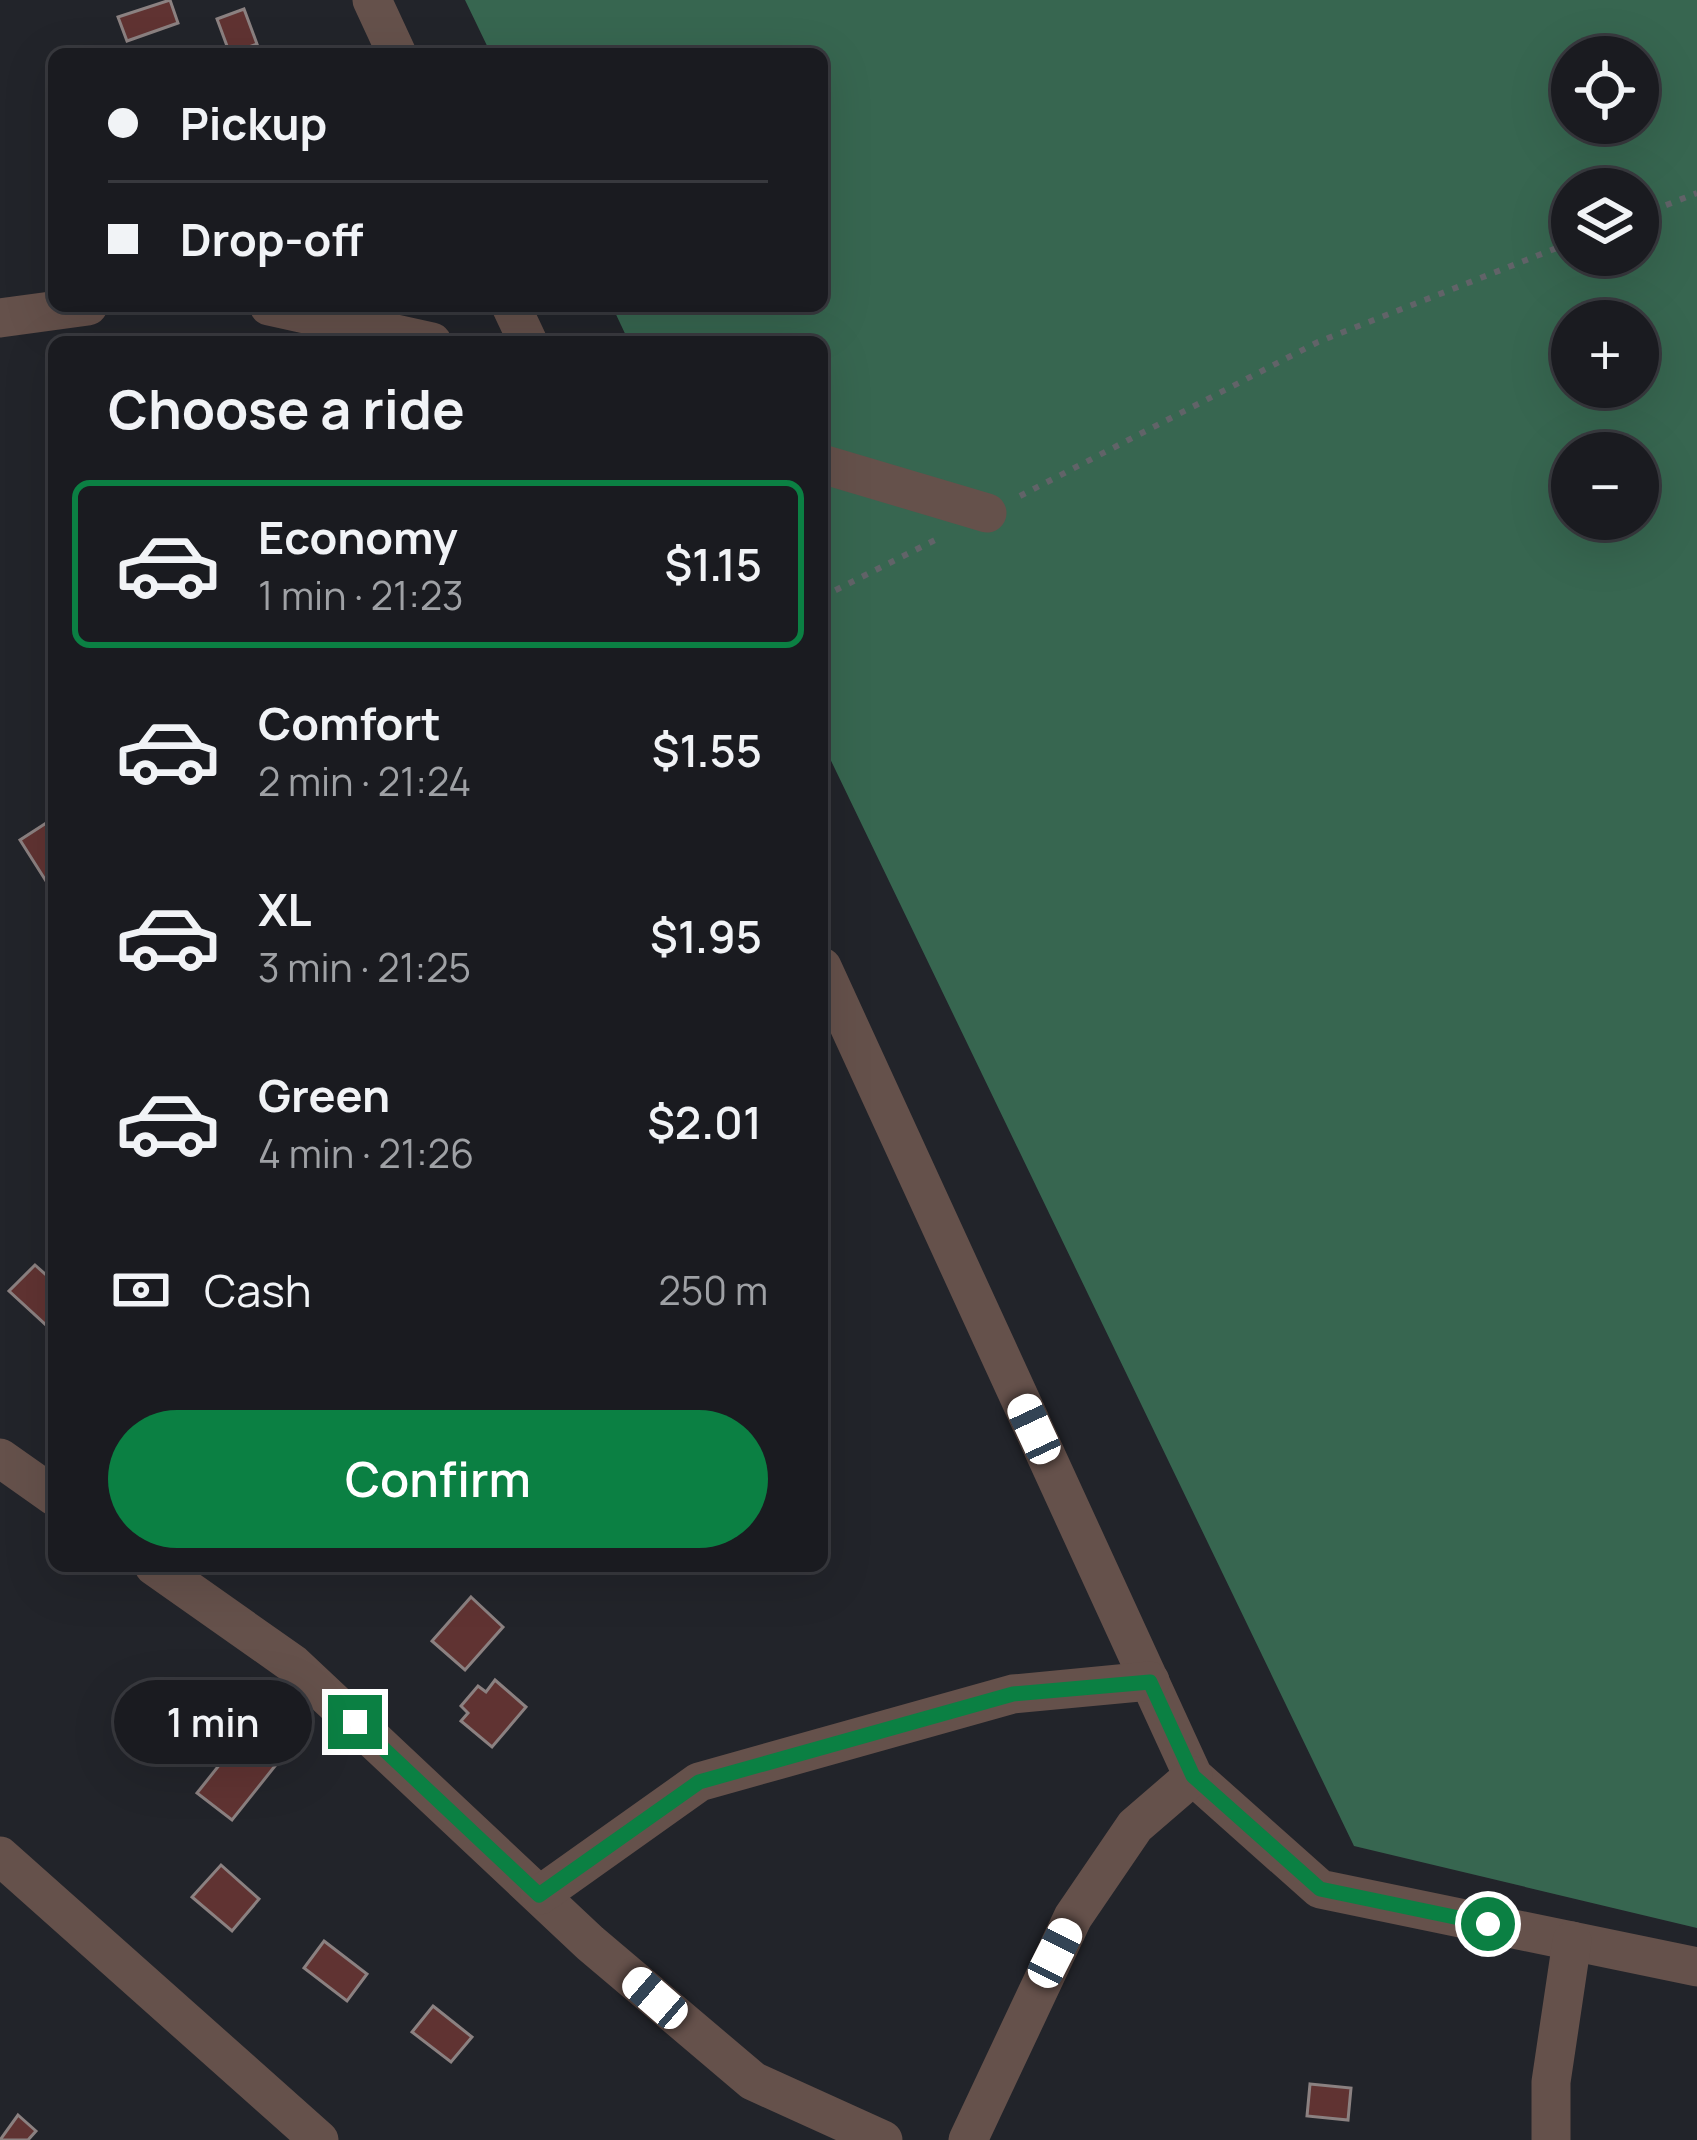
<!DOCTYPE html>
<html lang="en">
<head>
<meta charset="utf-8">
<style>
  :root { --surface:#1a1b20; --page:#27282d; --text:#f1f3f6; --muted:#9fa1a5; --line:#38393e; --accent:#0b8043 }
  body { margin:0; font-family:Manrope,sans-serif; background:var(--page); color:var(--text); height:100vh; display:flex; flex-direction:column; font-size:45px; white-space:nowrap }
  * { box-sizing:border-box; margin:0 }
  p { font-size:39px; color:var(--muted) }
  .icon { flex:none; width:66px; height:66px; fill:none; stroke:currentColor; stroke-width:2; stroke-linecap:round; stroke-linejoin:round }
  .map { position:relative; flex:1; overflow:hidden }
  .sheet { position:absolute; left:48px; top:336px; width:780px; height:1236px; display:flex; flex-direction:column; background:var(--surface); border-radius:18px; box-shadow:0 12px 48px #0002,0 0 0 3px var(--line) }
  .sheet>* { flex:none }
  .hud { position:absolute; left:48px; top:48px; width:780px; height:264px; border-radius:18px; box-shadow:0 12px 48px #0002,0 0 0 3px var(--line); display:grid; align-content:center; height:264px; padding:0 60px; background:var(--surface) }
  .tools { position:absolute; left:1551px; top:36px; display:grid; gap:24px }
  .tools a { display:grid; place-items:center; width:108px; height:108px; border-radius:50%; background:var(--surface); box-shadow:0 12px 48px #0002,0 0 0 3px var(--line); font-size:60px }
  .end { position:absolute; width:54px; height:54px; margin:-27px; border:15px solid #0b8043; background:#fff; box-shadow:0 0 0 6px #fff }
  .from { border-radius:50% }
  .bubble { position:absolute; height:84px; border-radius:42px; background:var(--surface); box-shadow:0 12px 48px #0002,0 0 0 3px var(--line); font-size:39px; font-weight:600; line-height:84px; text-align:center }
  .car { position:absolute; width:36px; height:72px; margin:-36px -18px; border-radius:15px; box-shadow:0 0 9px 3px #0007; background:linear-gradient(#fff 24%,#345 0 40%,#fff 0 76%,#345 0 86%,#fff 0) }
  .hud b { display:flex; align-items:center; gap:42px; height:114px; font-size:45px }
  .hud b+b { border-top:3px solid var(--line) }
  .hud i { width:30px; height:30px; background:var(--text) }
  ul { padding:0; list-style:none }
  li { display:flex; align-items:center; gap:36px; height:168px; margin:0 24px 18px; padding:0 36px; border:6px solid transparent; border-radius:18px }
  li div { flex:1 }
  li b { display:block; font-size:45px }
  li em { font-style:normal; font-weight:600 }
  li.active { border-color:var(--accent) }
  li>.icon { width:108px; height:108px; stroke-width:1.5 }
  h2 { padding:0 60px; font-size:54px; line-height:144px }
  .pay { display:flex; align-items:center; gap:30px; height:132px; padding:0 60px; font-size:45px }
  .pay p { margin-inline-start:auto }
  .cta { display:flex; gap:24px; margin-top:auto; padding:24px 60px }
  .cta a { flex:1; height:138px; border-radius:72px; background:var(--accent); color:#fff; font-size:48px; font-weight:600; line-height:138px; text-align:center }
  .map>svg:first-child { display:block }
</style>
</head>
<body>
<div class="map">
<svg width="1697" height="2140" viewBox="0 0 1697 2140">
  <rect width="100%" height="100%" fill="#22242a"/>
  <path fill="#376650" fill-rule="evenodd" d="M465,0h1232v1928l-343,-82 -532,-1104v-400h-193l-17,-36h210v-252h-331zM1572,57h66v66h-66zM1572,189h66v66h-66zM1572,321h66v66h-66zM1572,453h66v66h-66z"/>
  <g fill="#603332" stroke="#8b8181" stroke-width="3">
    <polygon points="170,0 178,23 127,41 118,17"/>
    <polygon points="244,9 257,44 230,54 217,19"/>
    <polygon points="54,818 54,876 46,881 20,840"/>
    <polygon points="35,1265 54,1282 54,1314 45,1324 9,1291"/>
    <polygon points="471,1597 503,1627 465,1670 432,1641"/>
    <polygon points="495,1680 526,1707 492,1747 461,1721 468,1713 461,1706 478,1686 486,1692"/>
    <polygon points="240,1739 275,1766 232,1820 197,1793"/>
    <polygon points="221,1865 259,1899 232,1931 192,1897"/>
    <polygon points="324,1941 367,1974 347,2001 304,1968"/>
    <polygon points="433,2006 472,2037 451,2062 412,2032"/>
    <polygon points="1310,2084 1351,2088 1348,2120 1307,2116"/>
    <polygon points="18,2115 36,2131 28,2140 0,2140"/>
  </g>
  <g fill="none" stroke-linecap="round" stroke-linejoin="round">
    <g stroke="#616368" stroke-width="6" stroke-dasharray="6 9" stroke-linecap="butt">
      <polyline points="1638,216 1697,193"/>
      <polyline points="1020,496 1318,342 1572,242"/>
      <polyline points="822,597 939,538"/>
    </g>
    <g stroke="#65514b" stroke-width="39">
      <polyline points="372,0 397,54"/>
      <polyline points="269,306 432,342"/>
      <polyline points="511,306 528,342"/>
      <polyline points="0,318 88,306"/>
      <polyline points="822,464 987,513"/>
      <polyline points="822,967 1193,1776 1320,1889 1697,1967"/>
      <polyline points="0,1458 54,1496"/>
      <polyline points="154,1566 293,1664 590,1943 753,2081 883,2140"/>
      <polyline points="0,1856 319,2140"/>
      <polyline points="540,1895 699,1782 1013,1694 1150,1681"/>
      <polyline points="968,2140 1073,1917 1135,1826 1193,1776"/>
      <polyline points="1551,2140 1551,2082 1572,1941"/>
    </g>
  </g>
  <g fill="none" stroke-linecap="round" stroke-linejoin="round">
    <polyline stroke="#0b8043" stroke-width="15" points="355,1722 539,1895 699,1782 1013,1694 1150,1682 1193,1776 1320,1889 1488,1924"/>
  </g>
</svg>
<div class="tools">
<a><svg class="icon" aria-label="locate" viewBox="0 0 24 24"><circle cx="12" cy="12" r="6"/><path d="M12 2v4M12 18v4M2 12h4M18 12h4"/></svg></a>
<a><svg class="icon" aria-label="layers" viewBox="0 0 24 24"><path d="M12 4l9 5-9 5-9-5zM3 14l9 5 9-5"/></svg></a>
<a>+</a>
<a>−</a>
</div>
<i class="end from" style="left:1488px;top:1924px"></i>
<i class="end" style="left:355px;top:1722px"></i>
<div class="bubble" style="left:114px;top:1680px;width:198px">1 min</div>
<i class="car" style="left:1034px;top:1429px;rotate:335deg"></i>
<i class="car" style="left:1055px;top:1953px;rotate:27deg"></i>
<i class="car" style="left:655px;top:1998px;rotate:311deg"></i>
<div class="hud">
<b><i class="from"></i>Pickup</b>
<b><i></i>Drop-off</b>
</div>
<section class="sheet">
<h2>Choose a ride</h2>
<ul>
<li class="active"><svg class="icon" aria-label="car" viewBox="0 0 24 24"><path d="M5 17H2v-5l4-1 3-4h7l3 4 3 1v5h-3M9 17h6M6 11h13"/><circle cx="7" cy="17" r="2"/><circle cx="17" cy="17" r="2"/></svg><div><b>Economy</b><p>1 min · 21:23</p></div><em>$1.15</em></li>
<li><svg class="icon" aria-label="car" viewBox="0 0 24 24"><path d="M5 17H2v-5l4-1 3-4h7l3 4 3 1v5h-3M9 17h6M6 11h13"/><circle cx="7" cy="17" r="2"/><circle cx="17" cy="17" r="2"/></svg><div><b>Comfort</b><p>2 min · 21:24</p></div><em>$1.55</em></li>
<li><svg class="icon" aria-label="car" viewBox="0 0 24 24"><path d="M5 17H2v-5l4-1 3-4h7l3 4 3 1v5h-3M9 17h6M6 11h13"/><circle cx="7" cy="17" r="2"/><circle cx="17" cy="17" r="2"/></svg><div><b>XL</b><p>3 min · 21:25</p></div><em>$1.95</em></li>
<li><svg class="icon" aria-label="car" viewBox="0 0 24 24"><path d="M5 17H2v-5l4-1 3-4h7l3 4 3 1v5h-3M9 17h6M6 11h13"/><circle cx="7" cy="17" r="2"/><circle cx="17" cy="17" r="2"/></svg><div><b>Green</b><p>4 min · 21:26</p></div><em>$2.01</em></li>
</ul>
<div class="pay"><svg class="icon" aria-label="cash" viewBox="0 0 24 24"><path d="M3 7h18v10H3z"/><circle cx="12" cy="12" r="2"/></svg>Cash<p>250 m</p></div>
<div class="cta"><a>Confirm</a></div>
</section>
</div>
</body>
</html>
